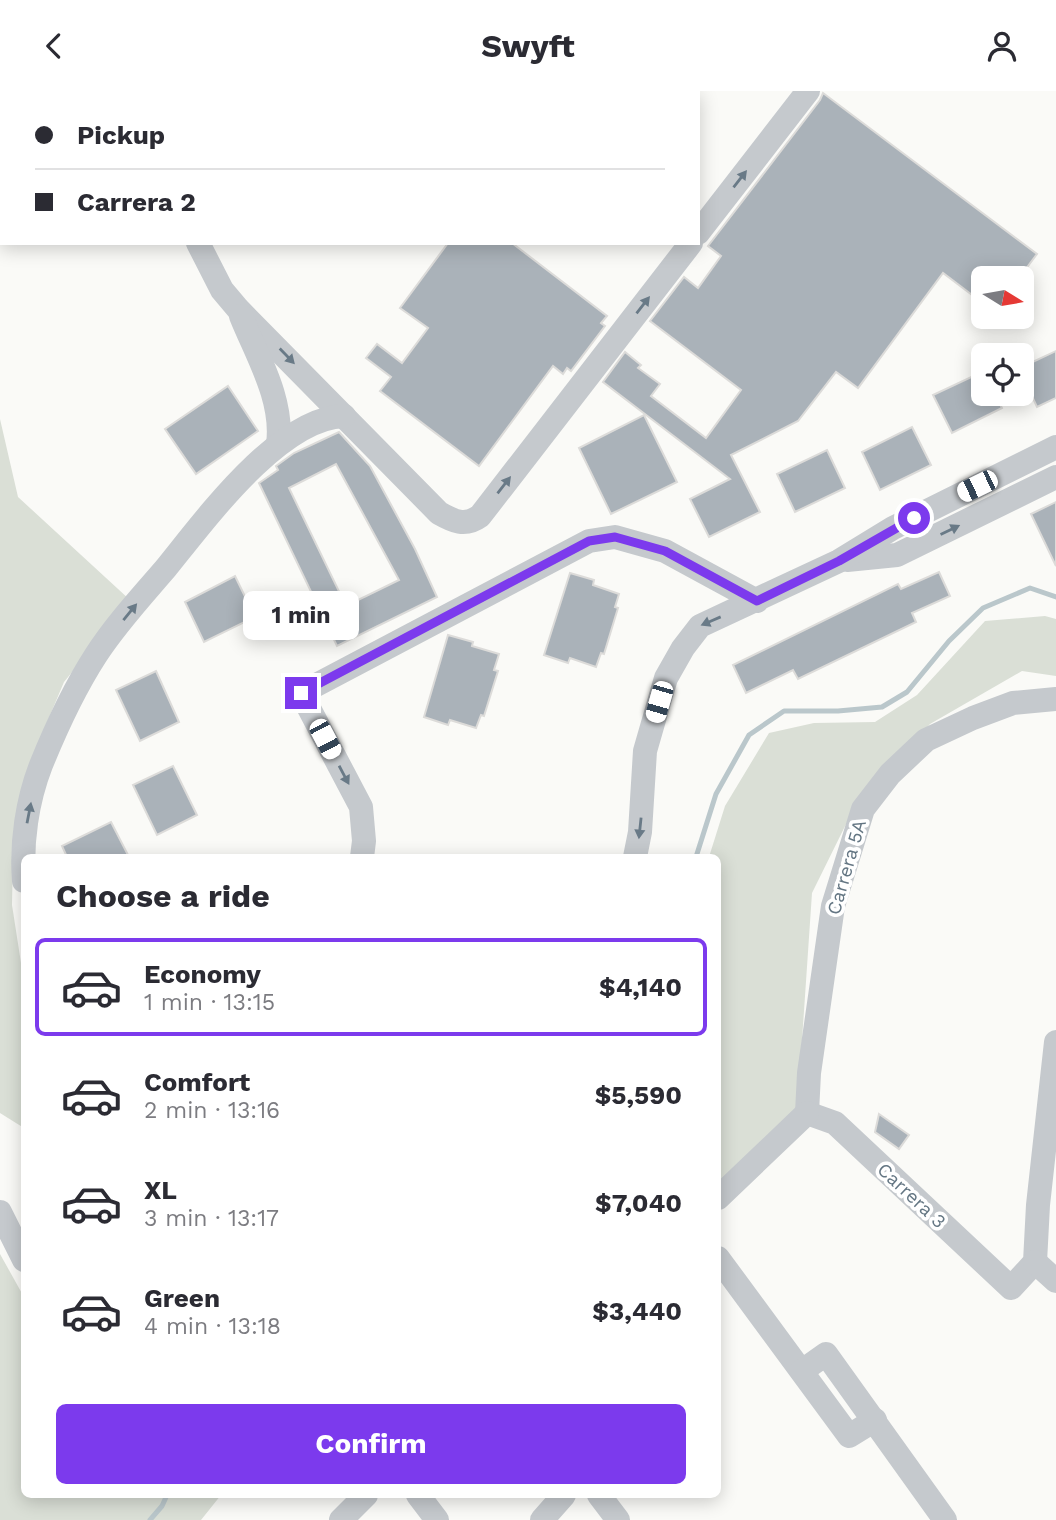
<!DOCTYPE html>
<html lang="en">
<head>
<meta charset="utf-8">
<style>
  :root { --surface:#fff; --page:#f2f2f3; --text:#2b2b33; --muted:#7c7c81; --line:#e1e1e2; --accent:#7c3aed }
  body { margin:0; font-family:"Work Sans",sans-serif; background:var(--page); color:var(--text); height:100vh; display:flex; flex-direction:column; font-size:26px; white-space:nowrap }
  * { box-sizing:border-box; margin:0 }
  p { font-size:23px; color:var(--muted) }
  .icon { flex:none; width:38px; height:38px; fill:none; stroke:currentColor; stroke-width:2; stroke-linecap:round; stroke-linejoin:round }
  .map { position:relative; flex:1; overflow:hidden }
  .side { position:absolute; left:21px; top:763px; width:700px; height:644px; display:flex; flex-direction:column; background:var(--surface); border-radius:10px; box-shadow:0 4px 18px #0003 }
  .side>* { flex:none }
  .hud { position:absolute; left:0px; top:0px; width:700px; height:154px; box-shadow:0 4px 18px #0003; display:grid; align-content:center; height:154px; padding:0 35px; background:var(--surface) }
  .needle { width:46px; rotate:101deg }
  .tools { position:absolute; left:971px; top:175px; display:grid; gap:14px }
  .tools a { display:grid; place-items:center; width:63px; height:63px; border-radius:10px; background:var(--surface); box-shadow:0 4px 18px #0003; font-size:35px }
  .end { position:absolute; width:32px; height:32px; margin:-16px; border:9px solid #7c3aed; background:#fff; box-shadow:0 0 0 4px #fff }
  .from { border-radius:50% }
  .bubble { position:absolute; height:49px; border-radius:10px; background:var(--surface); box-shadow:0 4px 18px #0003; font-size:23px; font-weight:700; line-height:49px; text-align:center }
  .car { position:absolute; width:21px; height:42px; margin:-21px -10px; border-radius:9px; box-shadow:0 0 5px 2px #0007; background:linear-gradient(#fff 24%,#345 0 40%,#fff 0 76%,#345 0 86%,#fff 0) }
  .hud b { display:flex; align-items:center; gap:24px; height:66px; font-size:26px }
  .hud b+b { border-top:2px solid var(--line) }
  .hud i { width:18px; height:18px; background:var(--text) }
  ul { padding:0; list-style:none }
  li { display:flex; align-items:center; gap:21px; height:98px; margin:0 14px 10px; padding:0 21px; border:4px solid transparent; border-radius:10px }
  li div { flex:1 }
  li b { display:block; font-size:26px }
  li em { font-style:normal; font-weight:700 }
  li.on { border-color:var(--accent) }
  li>.icon { width:63px; height:63px; stroke-width:1.5 }
  h2 { padding:0 35px; font-size:32px; line-height:84px }
  .action { display:flex; gap:14px; margin-top:auto; padding:14px 35px }
  .action a { flex:1; height:80px; border-radius:10px; background:var(--accent); color:#fff; font-size:28px; font-weight:700; line-height:80px; text-align:center }
  header { display:flex; justify-content:space-between; align-items:center; height:91px; padding:0 35px; background:var(--surface); font-size:32px; font-weight:700 }
  .map>svg:first-child { display:block }
</style>
</head>
<body>
<header><svg class="icon" aria-label="back" viewBox="0 0 24 24"><path d="M15 5l-7 7 7 7"/></svg>Swyft<svg class="icon" aria-label="person" viewBox="0 0 24 24"><circle cx="12" cy="8" r="4"/><path d="M4 21q1-7 8-7t8 7"/></svg></header>
<div class="map">
<svg width="1056" height="1429" viewBox="0 0 1056 1429">
  <rect width="100%" height="100%" fill="#fafaf7"/>
  <g fill="#dadfd6">
    <polygon points="0,328 18,406 130,509 64,591 45,636 13,766 12,814 21,872 24,881 24,1037 0,1022"/>
    <polygon points="1045,525 1056,528 1056,585 1022,580 930,633 854,717 812,802 797,1023 718,1094 718,766 709,766 725,715 769,642 814,632 875,631 917,604 985,530"/>
    <polygon points="0,1163 24,1206 24,1404 221,1404 201,1429 0,1429"/>
  </g>
  <g fill="none" stroke-linecap="round" stroke-linejoin="round">
    <g stroke="#bac7cb" stroke-width="5">
      <polyline points="696,766 716,703 749,644 784,620 838,620 882,616 907,601 949,550 983,517 1030,497 1056,506"/>
      <polyline points="150,1429 162,1415 167,1404"/>
    </g>
  </g>
  <g fill="#aab2b9" stroke="#dcdbd9" stroke-width="2" fill-rule="evenodd">
    <polygon points="823,2 1037,163 1019,187 984,187 984,213 943,182 858,297 836,281 798,330 731,364 760,421 709,446 690,408 730,388 603,291 625,261 641,274 638,277 660,293 651,305 706,347 741,299 650,230 684,186 698,197 721,165 708,155 820,9"/>
    <polygon points="448,152 512,152 607,225 601,232 605,235 571,280 567,277 563,283 553,275 479,375 380,300 391,286 366,267 377,253 402,272 428,237 400,217"/>
    <polygon points="1056,260 1056,307 1037,316 1022,284 1022,276"/>
    <polygon points="984,280 984,303 995,303 1002,317 952,342 933,304"/>
    <polygon points="228,295 258,340 196,383 165,338"/>
    <polygon points="644,324 677,391 611,423 579,357"/>
    <polygon points="912,336 931,374 880,399 862,361"/>
    <path d="M339,341l31,34 45,83 22,48 -100,49 -78,-163 19,-13 -2,-4 18,-13zM336,373l63,116 -53,26 -57,-118z"/>
    <polygon points="827,359 845,397 795,421 777,383"/>
    <polygon points="1056,411 1056,475 1031,423"/>
    <polygon points="939,481 950,505 912,522 916,531 798,588 793,579 746,602 733,574 898,493 901,498"/>
    <polygon points="570,482 594,489 593,494 619,503 615,516 618,517 604,563 601,562 596,576 570,567 568,572 544,564"/>
    <polygon points="235,485 255,526 204,551 185,511"/>
    <polygon points="448,544 473,551 472,555 499,563 494,579 498,580 484,625 481,624 476,637 450,629 448,634 424,626"/>
    <polygon points="156,580 179,631 140,650 116,599"/>
    <polygon points="173,675 197,724 157,744 133,694"/>
    <polygon points="111,731 129,766 67,766 62,755"/>
    <polygon points="879,1023 909,1044 899,1058 875,1041"/>
  </g>
  <g fill="none" stroke-linecap="round" stroke-linejoin="round">
    <g stroke="#c5c9cd" stroke-width="24">
      <polyline points="295,2 296,0"/>
      <polyline points="338,2 339,0"/>
      <polyline points="698,142 808,0"/>
      <path d="M198,152l24,47 16,19 201,204c14,8 26,14 41,3l211,-273"/>
      <path d="M241,225c16,40 43,84 37,128"/>
      <polyline points="847,469 897,464 1056,386"/>
      <polyline points="362,766 364,750 361,716 301,602 589,450 615,446 665,460 757,510"/>
      <polyline points="635,766 640,741 645,660 666,587 683,557 700,535 839,470 893,437 1056,356"/>
      <path d="M24,790c-3,-38 3,-80 17,-116 15,-37 33,-76 55,-110 20,-31 46,-59 70,-87 39,-48 113,-150 178,-152"/>
      <polyline points="807,1022 809,982 833,815 863,718 890,683 926,649 973,627 1013,612 1056,608"/>
      <polyline points="807,1022 835,1032 1011,1197 1035,1171 1038,1114 1056,951"/>
      <polyline points="718,1107 807,1022"/>
      <polyline points="0,1121 24,1169"/>
      <polyline points="718,1167 849,1345 875,1329"/>
      <polyline points="1035,1171 1056,1190"/>
      <polyline points="802,1280 826,1263 945,1429"/>
      <polyline points="418,1404 437,1429"/>
      <polyline points="599,1404 618,1429"/>
      <polyline points="341,1429 366,1404"/>
      <polyline points="542,1429 564,1404"/>
    </g>
  </g>
  <defs><path id="oneway-solid" d="M-6-.8H1V-3.2L6.5 0L1 3.2V.8H-6Z" transform="scale(1.75)"/></defs>
  <g fill="#697a87">
    <use href="#oneway-solid" transform="translate(740 88) rotate(-52)"/>
    <use href="#oneway-solid" transform="translate(643 214) rotate(-52)"/>
    <use href="#oneway-solid" transform="translate(287 265) rotate(46)"/>
    <use href="#oneway-solid" transform="translate(504 394) rotate(-52)"/>
    <use href="#oneway-solid" transform="translate(950 439) rotate(-26)"/>
    <use href="#oneway-solid" transform="translate(130 521) rotate(-51)"/>
    <use href="#oneway-solid" transform="translate(711 530) rotate(157)"/>
    <use href="#oneway-solid" transform="translate(344 684) rotate(62)"/>
    <use href="#oneway-solid" transform="translate(29 722) rotate(-79)"/>
    <use href="#oneway-solid" transform="translate(640 737) rotate(96)"/>
  </g>
  <g fill="none" stroke-linecap="round" stroke-linejoin="round">
    <polyline stroke="#7c3aed" stroke-width="9" points="301,602 589,450 615,446 665,460 757,510 839,470 914,427"/>
  </g>
  <g text-anchor="middle" stroke-width="7" stroke-linejoin="round" paint-order="stroke">
    <g font-size="19" fill="#647683" stroke="#fff">
      <text transform="translate(846 776) rotate(-74)" y="7">Carrera 5A</text>
      <text transform="translate(912 1104) rotate(43)" y="7">Carrera 3</text>
    </g>
  </g>
</svg>
<div class="tools">
<a><svg class="needle" viewBox="-14 -14 28 28"><path d="M0-13l5 13h-10z" fill="#e53935"/><path d="M0 13l5-13h-10z" fill="#7c7c81"/></svg></a>
<a><svg class="icon" aria-label="locate" viewBox="0 0 24 24"><circle cx="12" cy="12" r="6"/><path d="M12 2v4M12 18v4M2 12h4M18 12h4"/></svg></a>
</div>
<i class="end from" style="left:914px;top:427px"></i>
<i class="end" style="left:301px;top:602px"></i>
<div class="bubble" style="left:243px;top:500px;width:116px">1 min</div>
<i class="car" style="left:977px;top:395px;rotate:244deg"></i>
<i class="car" style="left:659px;top:611px;rotate:196deg"></i>
<i class="car" style="left:325px;top:648px;rotate:152deg"></i>
<div class="hud">
<b><i class="from"></i>Pickup</b>
<b><i></i>Carrera 2</b>
</div>
<section class="side">
<h2>Choose a ride</h2>
<ul>
<li class="on"><svg class="icon" aria-label="car" viewBox="0 0 24 24"><path d="M5 17H2v-5l4-1 3-4h7l3 4 3 1v5h-3M9 17h6M6 11h13"/><circle cx="7" cy="17" r="2"/><circle cx="17" cy="17" r="2"/></svg><div><b>Economy</b><p>1 min · 13:15</p></div><em>$4,140</em></li>
<li><svg class="icon" aria-label="car" viewBox="0 0 24 24"><path d="M5 17H2v-5l4-1 3-4h7l3 4 3 1v5h-3M9 17h6M6 11h13"/><circle cx="7" cy="17" r="2"/><circle cx="17" cy="17" r="2"/></svg><div><b>Comfort</b><p>2 min · 13:16</p></div><em>$5,590</em></li>
<li><svg class="icon" aria-label="car" viewBox="0 0 24 24"><path d="M5 17H2v-5l4-1 3-4h7l3 4 3 1v5h-3M9 17h6M6 11h13"/><circle cx="7" cy="17" r="2"/><circle cx="17" cy="17" r="2"/></svg><div><b>XL</b><p>3 min · 13:17</p></div><em>$7,040</em></li>
<li><svg class="icon" aria-label="car" viewBox="0 0 24 24"><path d="M5 17H2v-5l4-1 3-4h7l3 4 3 1v5h-3M9 17h6M6 11h13"/><circle cx="7" cy="17" r="2"/><circle cx="17" cy="17" r="2"/></svg><div><b>Green</b><p>4 min · 13:18</p></div><em>$3,440</em></li>
</ul>
<div class="action"><a>Confirm</a></div>
</section>
</div>
</body>
</html>
